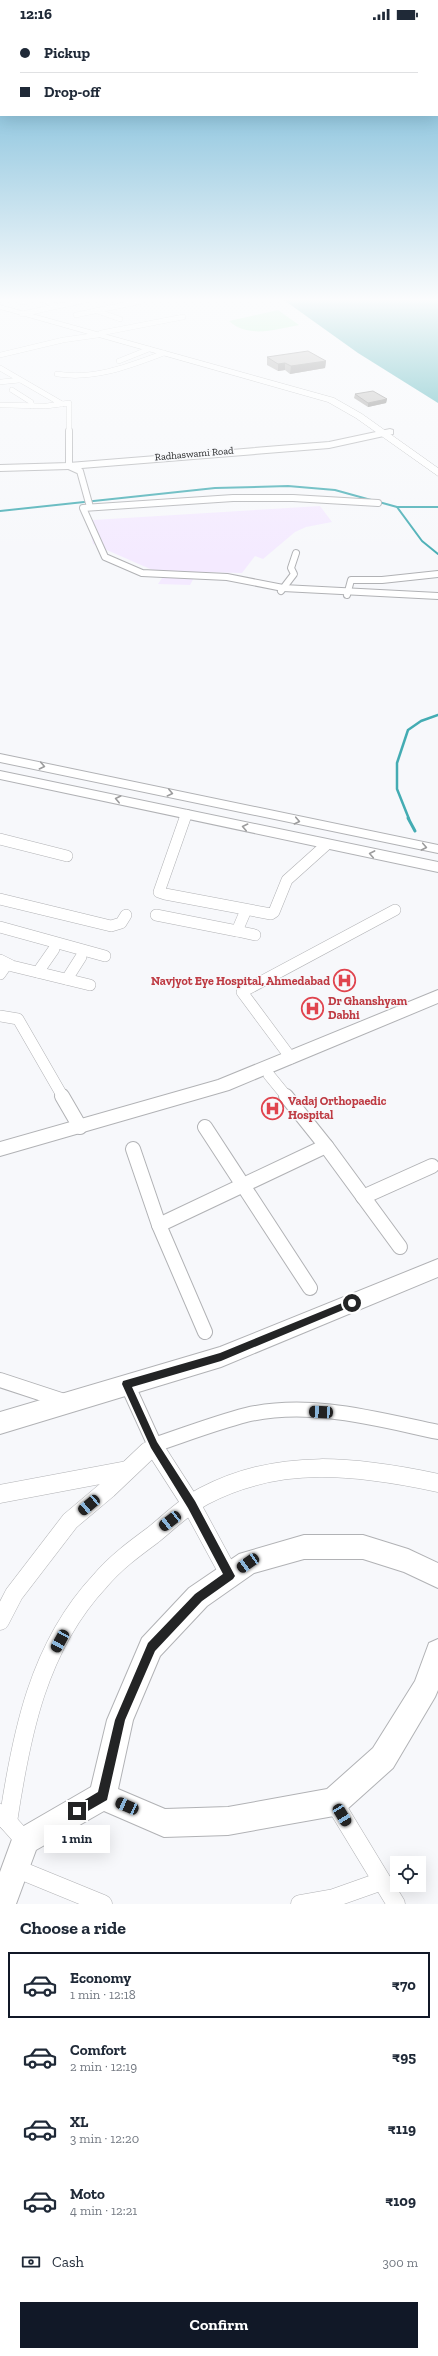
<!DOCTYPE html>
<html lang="en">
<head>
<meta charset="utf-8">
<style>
  :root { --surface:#fff; --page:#f2f2f3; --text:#1f2937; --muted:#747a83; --line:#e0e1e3; --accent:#111827 }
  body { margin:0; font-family:"Zilla Slab",serif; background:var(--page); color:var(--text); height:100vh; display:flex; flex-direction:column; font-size:15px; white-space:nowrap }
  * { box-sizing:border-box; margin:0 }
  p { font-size:13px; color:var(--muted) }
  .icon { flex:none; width:22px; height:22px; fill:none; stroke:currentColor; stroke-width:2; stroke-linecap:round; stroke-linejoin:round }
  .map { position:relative; height:1876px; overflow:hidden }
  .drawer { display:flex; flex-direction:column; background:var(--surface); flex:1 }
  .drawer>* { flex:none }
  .top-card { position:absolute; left:0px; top:0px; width:438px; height:88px; box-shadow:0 4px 16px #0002; display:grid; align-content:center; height:88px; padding:0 20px; background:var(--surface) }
  .tools { position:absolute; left:390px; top:1828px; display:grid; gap:8px }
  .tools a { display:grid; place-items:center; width:36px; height:36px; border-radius:0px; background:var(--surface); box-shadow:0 4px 16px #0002; font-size:20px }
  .end { position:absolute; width:18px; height:18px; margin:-9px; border:5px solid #232425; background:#fff; box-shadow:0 0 0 2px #fff }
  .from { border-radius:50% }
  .bubble { position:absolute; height:28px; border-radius:0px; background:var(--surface); box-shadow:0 4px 16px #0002; font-size:13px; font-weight:700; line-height:28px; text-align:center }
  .car { position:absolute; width:12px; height:24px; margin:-12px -6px; border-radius:5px; box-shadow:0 0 3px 1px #0007; background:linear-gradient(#222 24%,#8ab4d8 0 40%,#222 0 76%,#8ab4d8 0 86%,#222 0) }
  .top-card b { display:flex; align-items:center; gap:14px; height:38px; font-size:15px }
  .top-card b+b { border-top:1px solid var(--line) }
  .top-card i { width:10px; height:10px; background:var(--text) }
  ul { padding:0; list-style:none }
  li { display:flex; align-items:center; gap:12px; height:66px; margin:0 8px 6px; padding:0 12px; border:2px solid transparent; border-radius:0px }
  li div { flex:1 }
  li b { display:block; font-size:15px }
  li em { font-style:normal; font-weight:700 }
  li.current { border-color:var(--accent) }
  li>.icon { width:36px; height:36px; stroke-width:1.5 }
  h2 { padding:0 20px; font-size:18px; line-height:48px }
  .pay { display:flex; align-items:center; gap:10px; height:44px; padding:0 20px; font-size:15px }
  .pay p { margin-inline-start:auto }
  .cta { display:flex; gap:8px; margin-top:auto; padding:8px 20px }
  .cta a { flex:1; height:46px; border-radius:0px; background:var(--accent); color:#fff; font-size:16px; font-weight:700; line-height:46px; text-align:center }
  .status { display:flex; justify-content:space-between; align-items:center; height:28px; padding:0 20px; background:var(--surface); direction:ltr }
  .status svg { height:11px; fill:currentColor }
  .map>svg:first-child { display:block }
</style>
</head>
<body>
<div class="status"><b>12:16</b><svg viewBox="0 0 49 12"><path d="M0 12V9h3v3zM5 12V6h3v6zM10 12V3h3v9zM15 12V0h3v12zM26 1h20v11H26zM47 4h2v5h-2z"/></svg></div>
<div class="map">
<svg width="438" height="1876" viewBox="0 0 438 1876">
  <rect width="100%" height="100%" fill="#f7f8fb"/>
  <polygon fill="#f4eaff" points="320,478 332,494 306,499 295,504 263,531 255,528 242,545 197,544 190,557 158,556 164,547 93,516 90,503 93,492"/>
  <path fill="#b7f5ca" d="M278,282l21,15c-23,4 -50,14 -70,-4z"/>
  <polygon fill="#44acb3" points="281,270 438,270 438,375 358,325"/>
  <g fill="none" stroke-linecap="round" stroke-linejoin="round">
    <g stroke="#44acb3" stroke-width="2">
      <polyline points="379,474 397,479 438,479"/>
      <polyline points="397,479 422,513 438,526"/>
      <polyline points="0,483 215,460 288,458 335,462 371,472"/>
    </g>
    <polyline stroke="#44acb3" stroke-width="2.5" points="409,791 397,761 397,735 408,702 421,693 438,687"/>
    <polyline stroke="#44acb3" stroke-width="3" points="408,790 415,803"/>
    <defs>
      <g id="street-far5">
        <polyline points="40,270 56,278"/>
        <polyline points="22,274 39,270"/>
        <polyline points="97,283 120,291"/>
        <polyline points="22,286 95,270"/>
        <polyline points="76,287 142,273 138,270"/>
        <polyline points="101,305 183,289"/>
        <polyline points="0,327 63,312 98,307"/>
        <polyline points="119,333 149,321"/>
        <polyline points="0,340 62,376 46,378 0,377"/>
        <path d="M57,346c38,6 72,-8 107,-21"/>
        <polyline points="0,354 20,352"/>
        <polyline points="12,362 31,374 32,378"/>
        <polyline points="62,376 69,375 69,404"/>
      </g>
      <g id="street-far4">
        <polyline points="69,403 69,438 80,443 90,479"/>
        <polyline points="378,475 293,470 233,470 83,480 105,529 142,545 227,549 283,560 438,568"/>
        <polyline points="281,563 294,546 291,540 296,525"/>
        <polyline points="347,567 351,552 382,552 438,546"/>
      </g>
      <polyline id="street-far3" points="185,791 187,786"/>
      <g id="street-far2">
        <polyline points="185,790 159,864 165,866 271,886 274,884 287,852 326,817"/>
        <polyline points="0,811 67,828"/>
        <polyline points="0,871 111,898 121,895 126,887"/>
        <polyline points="156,887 237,903 246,882"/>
        <polyline points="0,899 105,928"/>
        <polyline points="237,903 255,907"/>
        <polyline points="0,932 12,938 90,957"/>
        <polyline points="38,944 54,921"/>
        <polyline points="0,946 7,936"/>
        <polyline points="67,951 81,929"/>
        <polyline points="0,988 18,991 63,1069"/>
        <polyline points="291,1030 242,964 395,882"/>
        <polyline points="269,1047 287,1069"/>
      </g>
      <g id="street-far1">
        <polyline points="62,1068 80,1099"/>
        <polyline points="286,1068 326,1118 400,1219"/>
        <polyline points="205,1099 310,1260"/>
        <polyline points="133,1121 159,1197"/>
        <polyline points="363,1169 432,1138"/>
        <polyline points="205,1304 159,1197 326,1118"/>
        <polyline points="0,1352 64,1373"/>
        <polyline points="127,1356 158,1424"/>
        <path d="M147,1424l7,-7c30,-10 61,-22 92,-30 64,-15 130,4 192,17"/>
      </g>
      <g id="street">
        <polyline points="157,1423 191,1476 230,1548"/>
        <polyline points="0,1466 127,1442"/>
        <polyline points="0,1593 14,1566 70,1493 108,1461 148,1423"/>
        <polyline points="334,1774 396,1876"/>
        <polyline points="0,1785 25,1813"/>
        <path d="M8,1794c13,-87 30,-175 92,-241 15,-18 34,-32 53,-46 16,-13 32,-29 51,-39 76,-40 154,-30 234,-13"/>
        <polyline points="15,1840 103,1876"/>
        <polyline points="300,1876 334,1870 382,1853"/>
      </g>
      <g id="secondary">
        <polygon points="390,401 393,402 393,406 329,420 69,441 0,443 0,437 69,435 329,414"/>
        <polygon points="0,726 438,817 438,825 0,734"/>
        <polygon points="0,743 438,834 438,844 0,751"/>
        <polygon points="438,962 438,975 229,1062 0,1128 0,1114 218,1052"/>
        <polygon points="438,1231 438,1249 221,1339 0,1406 0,1384 220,1319"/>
        <polygon points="304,1507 363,1507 408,1521 438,1535 438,1560 404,1544 363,1531 304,1531 254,1545 207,1578 160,1628 133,1692 118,1761 165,1781 228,1779 327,1761 373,1720 415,1653 429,1615 438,1611 438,1662 435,1669 393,1740 344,1784 334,1788 228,1807 164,1809 104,1783 36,1822 16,1876 0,1876 0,1844 15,1803 91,1759 107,1692 142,1610 189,1560 239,1526"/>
      </g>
      <polygon id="primary" points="0,277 334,370 362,386 438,440 438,448 356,390 328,374 0,281"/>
    </defs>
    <use href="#street-far5" stroke="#b1b2b5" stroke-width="5.5"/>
    <use href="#street-far4" stroke="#b1b2b5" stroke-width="8"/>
    <use href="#street-far3" stroke="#b1b2b5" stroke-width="10"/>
    <use href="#street-far2" stroke="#b1b2b5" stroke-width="12"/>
    <use href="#street-far1" stroke="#b1b2b5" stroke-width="16"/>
    <use href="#street" stroke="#b1b2b5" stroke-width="19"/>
    <use href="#secondary" stroke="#b1b2b5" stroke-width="2"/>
    <use href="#primary" stroke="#b1b2b5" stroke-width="1"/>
    <use href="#street-far5" stroke="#fff" stroke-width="5"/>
    <use href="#street-far4" stroke="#fff" stroke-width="6"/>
    <use href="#street-far3" stroke="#fff" stroke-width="8"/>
    <use href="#street-far2" stroke="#fff" stroke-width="11"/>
    <use href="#street-far1" stroke="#fff" stroke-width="14"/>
    <use href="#street" stroke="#fff" stroke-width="18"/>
    <use href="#secondary" fill="#fff" fill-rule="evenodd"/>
    <use href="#primary" fill="#fff" fill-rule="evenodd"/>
  </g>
  <g fill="#a5a3a2">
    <polygon points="267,329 326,333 325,340 290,346 285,342 278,343 267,337"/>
    <polygon points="355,366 387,371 386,375 368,379 354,370"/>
  </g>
  <g fill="#868584">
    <polygon points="326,333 325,340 290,346 291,338"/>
    <polygon points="285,335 285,342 278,343 278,336"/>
    <polygon points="387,371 386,375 368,379 368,375"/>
  </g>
  <g fill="#c0bebc" stroke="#868584">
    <polygon points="308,323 326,333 291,338 285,335 278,336 267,329"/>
    <polygon points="373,363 387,371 368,375 355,366"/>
  </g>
  <defs><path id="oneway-chevron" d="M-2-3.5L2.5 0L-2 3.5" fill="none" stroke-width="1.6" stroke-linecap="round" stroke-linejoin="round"/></defs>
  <g stroke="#9c9c9d">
    <use href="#oneway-chevron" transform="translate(42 738) rotate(12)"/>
    <use href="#oneway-chevron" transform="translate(170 765) rotate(13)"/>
    <use href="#oneway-chevron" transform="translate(118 771) rotate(-167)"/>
    <use href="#oneway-chevron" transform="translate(297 793) rotate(12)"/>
    <use href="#oneway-chevron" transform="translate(245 799) rotate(-168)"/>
    <use href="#oneway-chevron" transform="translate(424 819) rotate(11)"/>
    <use href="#oneway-chevron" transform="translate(372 826) rotate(-169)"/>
  </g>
  <linearGradient id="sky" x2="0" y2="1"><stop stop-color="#66b1d3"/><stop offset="0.51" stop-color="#fbfcfd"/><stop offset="1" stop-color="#fbfcfd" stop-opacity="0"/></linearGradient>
  <rect width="438" height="533" fill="url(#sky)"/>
  <polygon fill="#232425" points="352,1271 355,1272 355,1277 221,1333 132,1359 157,1414 195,1473 235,1548 233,1551 202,1573 155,1623 125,1692 107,1772 81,1787 77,1788 73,1787 71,1783 73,1779 98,1764 115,1692 148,1615 195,1566 223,1546 188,1480 151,1420 122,1356 123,1353 220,1325"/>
  <defs>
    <symbol id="hospital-ring" viewBox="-11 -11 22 22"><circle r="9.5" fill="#f7f8fb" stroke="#e0444e" stroke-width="1.5"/><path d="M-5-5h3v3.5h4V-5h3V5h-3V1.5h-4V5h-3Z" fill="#e0444e"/></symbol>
  </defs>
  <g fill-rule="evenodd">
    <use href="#hospital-ring" x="332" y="940" width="25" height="25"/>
    <use href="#hospital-ring" x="300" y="968" width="25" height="25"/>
    <use href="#hospital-ring" x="260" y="1068" width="25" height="25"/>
  </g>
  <g text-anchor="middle" stroke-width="3" stroke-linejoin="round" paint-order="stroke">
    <g font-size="10" fill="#232425" stroke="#f7f8fb">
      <text transform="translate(194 425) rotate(-5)" y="4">Radhaswami Road</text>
    </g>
    <g font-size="12" font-weight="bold" fill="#be3a42" stroke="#f7f8fb" text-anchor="start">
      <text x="330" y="957" text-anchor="end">Navjyot Eye Hospital, Ahmedabad</text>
      <text x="328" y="977">Dr Ghanshyam<tspan x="328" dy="14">Dabhi</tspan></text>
      <text x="288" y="1077">Vadaj Orthopaedic<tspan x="288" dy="14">Hospital</tspan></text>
    </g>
  </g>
</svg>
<div class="tools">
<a><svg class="icon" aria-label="locate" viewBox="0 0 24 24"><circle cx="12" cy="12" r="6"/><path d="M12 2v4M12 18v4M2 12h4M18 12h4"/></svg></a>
</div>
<i class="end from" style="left:352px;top:1275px"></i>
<i class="end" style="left:77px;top:1783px"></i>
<div class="bubble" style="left:44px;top:1797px;width:66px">1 min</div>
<i class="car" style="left:321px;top:1384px;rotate:273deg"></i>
<i class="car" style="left:89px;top:1477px;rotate:230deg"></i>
<i class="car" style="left:170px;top:1493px;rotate:232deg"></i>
<i class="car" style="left:248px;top:1535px;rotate:235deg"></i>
<i class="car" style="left:60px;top:1613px;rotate:209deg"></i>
<i class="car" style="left:127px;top:1778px;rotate:294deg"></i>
<i class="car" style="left:342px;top:1787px;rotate:149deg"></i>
<div class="top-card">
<b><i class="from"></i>Pickup</b>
<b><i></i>Drop-off</b>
</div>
</div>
<section class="drawer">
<h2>Choose a ride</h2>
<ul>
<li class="current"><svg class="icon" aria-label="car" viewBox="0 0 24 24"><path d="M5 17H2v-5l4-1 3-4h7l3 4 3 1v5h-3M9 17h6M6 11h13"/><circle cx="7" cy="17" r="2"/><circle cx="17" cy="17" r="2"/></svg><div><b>Economy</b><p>1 min · 12:18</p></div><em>₹70</em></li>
<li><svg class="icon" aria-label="car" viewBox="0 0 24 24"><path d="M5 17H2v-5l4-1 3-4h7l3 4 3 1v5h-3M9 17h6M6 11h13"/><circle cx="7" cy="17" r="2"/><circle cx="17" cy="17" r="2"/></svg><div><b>Comfort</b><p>2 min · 12:19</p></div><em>₹95</em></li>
<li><svg class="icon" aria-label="car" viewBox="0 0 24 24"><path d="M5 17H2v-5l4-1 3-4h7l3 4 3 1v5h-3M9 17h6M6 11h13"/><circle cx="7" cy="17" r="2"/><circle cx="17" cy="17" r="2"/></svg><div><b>XL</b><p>3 min · 12:20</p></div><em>₹119</em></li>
<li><svg class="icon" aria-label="car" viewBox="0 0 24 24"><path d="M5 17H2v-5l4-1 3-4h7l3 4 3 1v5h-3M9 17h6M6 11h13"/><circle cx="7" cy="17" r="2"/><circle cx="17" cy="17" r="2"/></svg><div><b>Moto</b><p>4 min · 12:21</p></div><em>₹109</em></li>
</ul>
<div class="pay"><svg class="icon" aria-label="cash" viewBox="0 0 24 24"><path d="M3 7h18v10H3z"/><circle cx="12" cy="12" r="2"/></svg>Cash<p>300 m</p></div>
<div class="cta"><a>Confirm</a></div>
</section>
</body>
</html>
